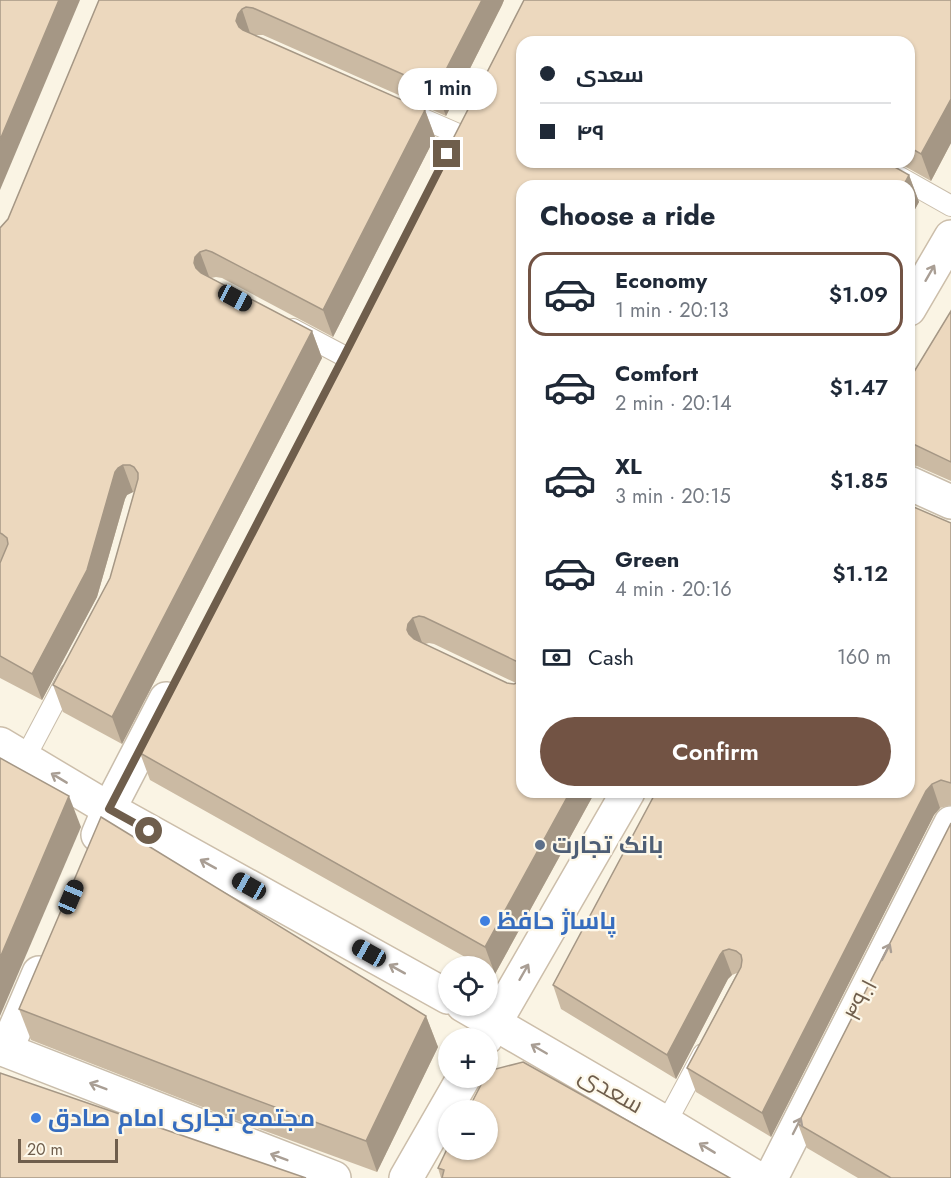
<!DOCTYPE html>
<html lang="en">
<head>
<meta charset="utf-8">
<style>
  :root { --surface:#fff; --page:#f6f6f7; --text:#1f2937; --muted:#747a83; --line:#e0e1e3; --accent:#725344 }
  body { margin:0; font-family:Jost,Cairo,sans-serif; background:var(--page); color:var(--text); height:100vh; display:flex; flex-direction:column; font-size:22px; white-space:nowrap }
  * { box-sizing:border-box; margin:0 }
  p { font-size:20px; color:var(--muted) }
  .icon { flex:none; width:33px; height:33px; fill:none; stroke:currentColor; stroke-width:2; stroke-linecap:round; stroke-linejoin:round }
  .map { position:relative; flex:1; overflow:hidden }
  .details { position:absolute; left:516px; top:180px; width:399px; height:618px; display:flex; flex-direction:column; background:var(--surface); border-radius:18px; box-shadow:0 2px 4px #0004 }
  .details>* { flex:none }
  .guide { position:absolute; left:516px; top:36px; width:399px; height:132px; border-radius:18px; box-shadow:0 2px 4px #0004; display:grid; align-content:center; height:132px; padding:0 24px; background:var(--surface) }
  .buttons { position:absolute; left:438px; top:956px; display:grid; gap:12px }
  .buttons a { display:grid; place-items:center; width:60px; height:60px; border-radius:50%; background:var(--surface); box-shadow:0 2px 4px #0004; font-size:30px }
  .scale { position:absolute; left:18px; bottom:15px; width:100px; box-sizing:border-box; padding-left:6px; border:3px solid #6f5e4c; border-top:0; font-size:16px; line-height:21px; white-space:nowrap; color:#6f5e4c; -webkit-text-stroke:4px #fdf8ea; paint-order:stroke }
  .end { position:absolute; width:27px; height:27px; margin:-14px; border:8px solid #6f5e4c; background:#fff; box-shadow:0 0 0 3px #fff }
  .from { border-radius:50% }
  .bubble { position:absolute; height:42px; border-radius:21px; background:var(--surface); box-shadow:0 2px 4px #0004; font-size:20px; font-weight:600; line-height:42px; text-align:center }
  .car { position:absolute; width:18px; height:36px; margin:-18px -9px; border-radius:8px; box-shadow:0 0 4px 2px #0007; background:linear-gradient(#222 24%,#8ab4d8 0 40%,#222 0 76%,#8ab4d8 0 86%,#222 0) }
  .guide b { display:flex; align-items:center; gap:21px; height:57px; font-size:22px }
  .guide b+b { border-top:2px solid var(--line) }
  .guide i { width:15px; height:15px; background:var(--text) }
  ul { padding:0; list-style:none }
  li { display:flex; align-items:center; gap:18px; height:84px; margin:0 12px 9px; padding:0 12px; border:3px solid transparent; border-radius:18px }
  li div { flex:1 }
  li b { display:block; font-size:22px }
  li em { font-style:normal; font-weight:600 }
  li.current { border-color:var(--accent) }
  li>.icon { width:54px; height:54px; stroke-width:1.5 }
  h2 { padding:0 24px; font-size:27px; line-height:72px }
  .pay { display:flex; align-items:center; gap:15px; height:66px; padding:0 24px; font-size:22px }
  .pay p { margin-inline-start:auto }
  .cta { display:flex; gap:12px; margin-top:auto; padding:12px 24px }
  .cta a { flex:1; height:69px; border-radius:36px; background:var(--accent); color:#fff; font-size:24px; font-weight:600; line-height:69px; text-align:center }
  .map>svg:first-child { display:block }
</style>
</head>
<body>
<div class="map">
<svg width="951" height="1178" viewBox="0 0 951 1178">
  <rect width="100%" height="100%" fill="#faf4e4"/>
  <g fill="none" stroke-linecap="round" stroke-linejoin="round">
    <defs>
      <g id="lane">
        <polyline points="405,111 458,134"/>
        <polyline points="873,162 951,206"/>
        <polyline points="293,329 344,356"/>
        <polyline points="25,758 70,673"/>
        <polyline points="666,1123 703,1054"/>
      </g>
      <g id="street">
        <polyline points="909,483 951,502"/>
        <polyline points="98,835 109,809 166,699"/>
        <polyline points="0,1048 334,1178"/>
        <polyline points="6,1050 39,973"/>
        <polyline points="771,1178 951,823"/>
      </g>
      <g id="secondary">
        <polyline points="909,309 951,237"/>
        <polyline points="0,744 109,809 448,997"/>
        <polyline points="463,1005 666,1123 757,1178"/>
        <polyline points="486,1038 628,792"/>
        <polyline points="406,1178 464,1077"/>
      </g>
    </defs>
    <use href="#lane" stroke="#c9bdab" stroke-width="22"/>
    <use href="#street" stroke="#c9bdab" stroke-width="36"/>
    <use href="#secondary" stroke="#ccbeaa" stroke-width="36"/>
    <use href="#lane" stroke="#fff" stroke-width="20"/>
    <use href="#street" stroke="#fff" stroke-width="33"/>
    <use href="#secondary" stroke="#fff" stroke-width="33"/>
  </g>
  <g fill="#cbbaa3" fill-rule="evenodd">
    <polygon points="99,0 504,0 502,5 446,116 263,35 254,35 425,110 435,137 333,337 222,278 216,277 211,278 312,331 322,358 122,744 63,712 53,685 110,578 134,492 133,492 127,495 125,499 97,597 42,700 0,678 0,563 1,560 0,561 0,228 8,219"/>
    <path d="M524,0h427v143l-20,38 -34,-19h12v-120h-387v120h364l23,13 10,27 -10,18v-34h-387v606h73l-100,182 -7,-4v-4h-7l-331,-186 -10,-27 7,-13 -2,-5 206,-397zM429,643l5,1 82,39 -2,1 -7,-1 -82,-39z"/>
    <polygon points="951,311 951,481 917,466 909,465 909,380"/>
    <polygon points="951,523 951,805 940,808 934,815 771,1137 696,1092 687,1068 737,973 732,975 728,979 676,1079 561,1009 553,985"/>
    <polygon points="19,1009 426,1016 438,1047 377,1172 251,1126 31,1040"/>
    <polygon points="798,1124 951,1178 858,1178 807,1148"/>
    <polygon points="438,1168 730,1178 441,1178"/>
  </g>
  <g fill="#a59785">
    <polygon points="59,0 80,0 0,190 0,140"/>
    <polygon points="482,0 504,0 502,5 446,116 436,89"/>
    <polygon points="242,9 251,36 246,48 236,21 238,14"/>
    <polygon points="951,99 951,143 931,181 921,154"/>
    <polygon points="425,110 435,137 333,337 323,310"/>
    <polygon points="909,175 919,202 909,220 909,186 903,186"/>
    <polygon points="200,252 210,279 204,290 194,263 195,257"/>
    <polygon points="312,331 322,358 122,744 112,717"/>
    <polygon points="123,465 133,492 127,495 125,499 97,597 42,700 32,674 115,472 118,468"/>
    <polygon points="413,618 423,645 417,657 407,630 408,624"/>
    <polygon points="932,784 940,808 934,815 771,1137 762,1113 926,791"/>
    <polygon points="570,792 595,792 495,974 485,947"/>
    <polygon points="69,796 81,827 0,1016 0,958"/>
    <polygon points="723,951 732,975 728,979 676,1079 667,1055 720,955"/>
    <polygon points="426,1016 438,1047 377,1172 366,1141"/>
  </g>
  <g fill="#ecd8be" stroke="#a59785" stroke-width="1.5">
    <polygon points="0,0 59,0 0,140"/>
    <polygon points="99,0 482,0 436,89 253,8 246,7 242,9 238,14 236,21 239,27 243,30 425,110 323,310 212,252 206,250 200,252 195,257 194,263 196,268 201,273 312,331 112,717 53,685 110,578 138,479 138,473 134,467 130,465 123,465 118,468 115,472 87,570 32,674 0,656 0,563 8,544 7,538 2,534 0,533 0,228 8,219"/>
    <polygon points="524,0 951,0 951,99 921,154 909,147 909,42 522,42 522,162 886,162 909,175 903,186 522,186 522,666 518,662 424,617 419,616 413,618 408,624 407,630 409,634 414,639 507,683 514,684 519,682 522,679 522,792 570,792 485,947 140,753 149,736 145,735 351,338"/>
    <polygon points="951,311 951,462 909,442 909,380"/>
    <polygon points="909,505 951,523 951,783 941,780 932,784 926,791 762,1113 687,1068 741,967 742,960 741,955 736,951 729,949 723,951 720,955 667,1055 553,985 656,792 909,792"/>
    <polygon points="0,758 69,796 0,958"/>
    <polygon points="101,817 426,1016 366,1141 240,1094 19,1009"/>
    <polygon points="951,823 951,1178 891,1178 798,1124"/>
    <polygon points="523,1062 730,1178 442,1178 444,1170 438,1168 448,1147 448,1149 488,1149 488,1110 468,1110 485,1077 488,1077 488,1071"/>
    <polygon points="0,1073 306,1178 0,1178"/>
  </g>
  <defs><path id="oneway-shaft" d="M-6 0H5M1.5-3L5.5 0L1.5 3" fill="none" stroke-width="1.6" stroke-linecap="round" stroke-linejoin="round" transform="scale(1.5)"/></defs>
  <g stroke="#a99e94">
    <use href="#oneway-shaft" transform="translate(930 273) rotate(-60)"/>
    <use href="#oneway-shaft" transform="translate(59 778) rotate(-149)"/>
    <use href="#oneway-shaft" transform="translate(208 864) rotate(-151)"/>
    <use href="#oneway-shaft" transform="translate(886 952) rotate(-63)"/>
    <use href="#oneway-shaft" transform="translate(397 969) rotate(-151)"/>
    <use href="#oneway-shaft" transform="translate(524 972) rotate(-60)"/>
    <use href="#oneway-shaft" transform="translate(539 1049) rotate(-150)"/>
    <use href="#oneway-shaft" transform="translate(98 1086) rotate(-159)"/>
    <use href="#oneway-shaft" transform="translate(797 1126) rotate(-63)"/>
    <use href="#oneway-shaft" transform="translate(707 1148) rotate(-149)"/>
    <use href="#oneway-shaft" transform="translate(279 1157) rotate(-159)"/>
  </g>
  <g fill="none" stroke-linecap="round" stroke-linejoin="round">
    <polyline stroke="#6f5e4c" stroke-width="8" points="149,831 109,809 344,356 447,154"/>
  </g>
  <circle fill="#5c6f8a" stroke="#fdf8ea" stroke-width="2" cx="540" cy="845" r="6"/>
  <g fill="#3f7fe0" stroke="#fdf8ea" stroke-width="2">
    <circle cx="485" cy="921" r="6"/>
    <circle cx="36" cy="1118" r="6"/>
  </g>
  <g text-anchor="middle" stroke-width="4.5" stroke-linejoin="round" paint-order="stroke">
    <g font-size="24" font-weight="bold" fill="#4e5e75" stroke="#fdf8ea" text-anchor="start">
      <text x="552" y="853">بانک تجارت</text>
    </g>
    <g font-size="24" font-weight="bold" fill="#366cbe" stroke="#fdf8ea" text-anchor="start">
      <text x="497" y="929">پاساژ حافظ</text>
      <text x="48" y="1126">مجتمع تجاری امام صادق</text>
    </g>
    <g font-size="24" fill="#6f5e4c" stroke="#fdf8ea">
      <text transform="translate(861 1000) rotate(-63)" y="8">۴۹.۱</text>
      <text transform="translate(611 1090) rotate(30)" y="8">سعدی</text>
    </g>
  </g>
</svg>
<div class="buttons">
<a><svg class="icon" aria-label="locate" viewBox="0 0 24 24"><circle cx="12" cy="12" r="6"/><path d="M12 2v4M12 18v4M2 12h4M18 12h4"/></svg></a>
<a>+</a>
<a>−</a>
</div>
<div class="scale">20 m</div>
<i class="end from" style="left:149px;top:831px"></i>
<i class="end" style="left:447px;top:154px"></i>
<div class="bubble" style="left:398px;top:68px;width:99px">1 min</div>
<i class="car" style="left:235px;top:298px;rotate:118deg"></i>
<i class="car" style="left:249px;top:886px;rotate:299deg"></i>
<i class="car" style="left:71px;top:897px;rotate:23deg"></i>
<i class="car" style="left:369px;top:953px;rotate:299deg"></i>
<div class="guide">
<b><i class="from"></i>سعدی</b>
<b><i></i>۴۹</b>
</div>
<section class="details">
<h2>Choose a ride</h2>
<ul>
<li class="current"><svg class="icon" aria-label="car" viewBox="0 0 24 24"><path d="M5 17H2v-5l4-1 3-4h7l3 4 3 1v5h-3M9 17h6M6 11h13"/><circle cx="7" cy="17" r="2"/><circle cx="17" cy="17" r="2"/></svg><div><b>Economy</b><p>1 min · 20:13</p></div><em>$1.09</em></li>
<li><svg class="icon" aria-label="car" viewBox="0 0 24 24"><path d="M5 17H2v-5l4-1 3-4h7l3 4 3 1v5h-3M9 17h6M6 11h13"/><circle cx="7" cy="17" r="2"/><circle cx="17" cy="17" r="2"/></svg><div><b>Comfort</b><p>2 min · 20:14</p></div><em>$1.47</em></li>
<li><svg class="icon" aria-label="car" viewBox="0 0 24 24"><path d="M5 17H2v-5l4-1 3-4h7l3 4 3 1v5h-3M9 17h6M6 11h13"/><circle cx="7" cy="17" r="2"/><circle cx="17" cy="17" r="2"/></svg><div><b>XL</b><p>3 min · 20:15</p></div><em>$1.85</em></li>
<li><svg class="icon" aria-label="car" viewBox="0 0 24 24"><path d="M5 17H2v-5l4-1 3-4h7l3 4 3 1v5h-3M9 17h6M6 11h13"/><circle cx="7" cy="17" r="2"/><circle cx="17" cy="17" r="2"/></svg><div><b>Green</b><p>4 min · 20:16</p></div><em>$1.12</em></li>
</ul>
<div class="pay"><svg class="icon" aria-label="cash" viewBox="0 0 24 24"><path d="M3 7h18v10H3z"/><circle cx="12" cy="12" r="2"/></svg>Cash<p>160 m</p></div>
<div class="cta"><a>Confirm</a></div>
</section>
</div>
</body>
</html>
